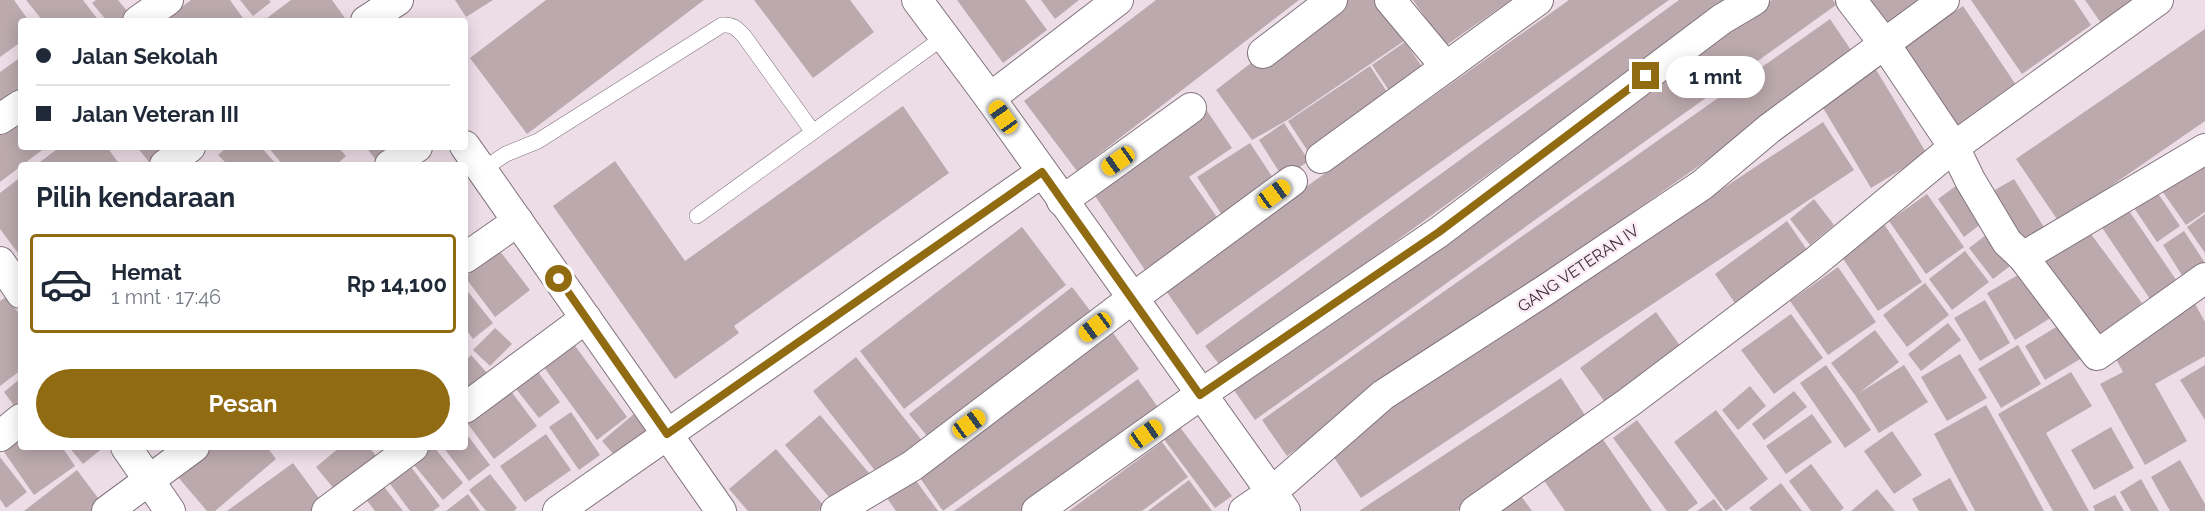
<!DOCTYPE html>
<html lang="id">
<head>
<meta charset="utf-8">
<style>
  :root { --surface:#fff; --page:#f2f2f3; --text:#1f2937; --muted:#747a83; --line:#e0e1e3; --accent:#906b11 }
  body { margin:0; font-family:Raleway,sans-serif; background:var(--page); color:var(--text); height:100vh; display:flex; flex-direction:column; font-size:22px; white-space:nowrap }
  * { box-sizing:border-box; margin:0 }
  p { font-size:20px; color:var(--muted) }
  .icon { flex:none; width:33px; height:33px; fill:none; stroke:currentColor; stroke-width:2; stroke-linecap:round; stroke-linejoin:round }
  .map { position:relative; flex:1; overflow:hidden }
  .details { position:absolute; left:18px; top:162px; width:450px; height:288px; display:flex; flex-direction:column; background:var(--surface); border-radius:6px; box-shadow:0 3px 15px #0003 }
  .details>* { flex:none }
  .guide { position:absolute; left:18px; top:18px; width:450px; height:132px; border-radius:6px; box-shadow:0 3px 15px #0003; display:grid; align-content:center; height:132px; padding:0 18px; background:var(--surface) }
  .end { position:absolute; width:27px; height:27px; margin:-14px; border:8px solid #906b11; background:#fff; box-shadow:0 0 0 3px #fff }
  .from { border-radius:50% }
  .bubble { position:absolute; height:42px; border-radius:21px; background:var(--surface); box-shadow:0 3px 15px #0003; font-size:20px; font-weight:700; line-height:42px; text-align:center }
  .car { position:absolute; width:18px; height:36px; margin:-18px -9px; border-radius:8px; box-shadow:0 0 4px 2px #0007; background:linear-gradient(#f5c518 24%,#345 0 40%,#f5c518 0 76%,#345 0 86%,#f5c518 0) }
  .guide b { display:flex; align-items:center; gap:21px; height:57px; font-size:22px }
  .guide b+b { border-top:2px solid var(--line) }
  .guide i { width:15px; height:15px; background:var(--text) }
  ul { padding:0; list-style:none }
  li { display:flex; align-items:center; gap:18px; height:99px; margin:0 12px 9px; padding:0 6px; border:3px solid transparent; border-radius:6px }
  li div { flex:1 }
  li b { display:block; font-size:22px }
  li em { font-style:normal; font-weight:700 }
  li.current { border-color:var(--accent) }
  li>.icon { width:54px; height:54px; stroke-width:1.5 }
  h2 { padding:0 18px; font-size:27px; line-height:72px }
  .cta { display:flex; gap:12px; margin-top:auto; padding:12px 18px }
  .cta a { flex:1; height:69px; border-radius:36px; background:var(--accent); color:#fff; font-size:24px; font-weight:700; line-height:69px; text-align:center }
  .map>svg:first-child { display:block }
</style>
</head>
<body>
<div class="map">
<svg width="2205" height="511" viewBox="0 0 2205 511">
  <rect width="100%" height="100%" fill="#eddde7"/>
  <g fill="#bba9ad">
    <polygon points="0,0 14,0 29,21 21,21 21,42 0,57"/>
    <polygon points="26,0 83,0 99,21 43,21"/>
    <polygon points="96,0 118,0 131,16 125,21 107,21 92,3"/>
    <polygon points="191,0 230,0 245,21 163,21"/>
    <polygon points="240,0 269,0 271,2 253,16"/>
    <polygon points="291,0 332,0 345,18 341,21 263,21"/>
    <polygon points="455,0 493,0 466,17"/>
    <polygon points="546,0 704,0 527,134 470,58"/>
    <polygon points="754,0 850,0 874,32 813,78"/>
    <polygon points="957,0 1025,0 1047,30 1003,63"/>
    <polygon points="1041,0 1079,0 1055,19"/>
    <polygon points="1156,0 1299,0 1077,171 1024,101"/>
    <polygon points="1343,0 1376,0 1404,41 1289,119 1252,140 1216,90 1251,63"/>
    <polygon points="1413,0 1511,0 1445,46"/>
    <polygon points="1569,0 1669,0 1197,335 1164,288"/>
    <polygon points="1679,0 1727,0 1222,368 1205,346"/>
    <polygon points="1772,0 1833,0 1836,5 1255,420 1231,386"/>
    <polygon points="1862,0 1932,0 1884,33"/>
    <polygon points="1971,0 2074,0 2091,25 2022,74"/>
    <polygon points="2085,0 2131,0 2101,23"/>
    <polygon points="1963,6 2016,85 1957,126 1903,46"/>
    <polygon points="1830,19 1855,56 1287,456 1262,420"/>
    <polygon points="2205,29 2205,121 2059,222 2016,159"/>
    <polygon points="1405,42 1429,77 1396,101 1372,65"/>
    <polygon points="21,57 21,95 0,110 0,72"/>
    <polygon points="1370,66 1391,98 1309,153 1288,121"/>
    <polygon points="1875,68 1927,154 1871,188 1819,101"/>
    <polygon points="1203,105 1232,148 1189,177 1221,223 1147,273 1087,184"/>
    <polygon points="903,106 949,173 734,326 739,333 675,379 553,206 615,161 685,261"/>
    <polygon points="21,116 21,147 46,147 0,182 0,132"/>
    <polygon points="1823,122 1854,170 1361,498 1329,450"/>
    <polygon points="1284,123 1309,161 1283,178 1259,140"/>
    <polygon points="1250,143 1279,187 1226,221 1197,177"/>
    <polygon points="60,147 107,147 120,165 36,165"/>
    <polygon points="137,147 167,147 149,162"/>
    <polygon points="227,147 261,147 277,165 228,165 218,155"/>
    <polygon points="268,147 338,147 346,156 336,165 283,165"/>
    <polygon points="366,147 399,147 378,163"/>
    <polygon points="2205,156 2205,212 2186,225 2160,188"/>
    <polygon points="21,177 21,257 0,229 0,193"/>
    <polygon points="2014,179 2047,232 2020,248 1988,194"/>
    <polygon points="1960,183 1986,220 1964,237 1938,199"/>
    <polygon points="2155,189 2180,226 2157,242 2132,205"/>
    <polygon points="1927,194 1964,247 1926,274 1889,221"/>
    <polygon points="1814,199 1834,225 1810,245 1790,219"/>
    <polygon points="2125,205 2183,290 2156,308 2099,223"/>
    <polygon points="2205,214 2205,253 2187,227"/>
    <polygon points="1787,221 1814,260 1741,312 1715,274"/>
    <polygon points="1884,224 1922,282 1878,311 1840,254"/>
    <polygon points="1022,227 1066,285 904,409 860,351"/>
    <polygon points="2088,230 2142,303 2096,337 2043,264"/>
    <polygon points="2184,231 2205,263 2205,274 2188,285 2163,245"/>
    <polygon points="1990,232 2014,263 1993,279 1969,248"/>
    <polygon points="499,250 530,290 495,317 465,277"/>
    <polygon points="1965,251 1989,282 1952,310 1929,279"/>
    <polygon points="1838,267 1876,322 1828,355 1790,301"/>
    <polygon points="2025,271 2052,317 2015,340 1987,293"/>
    <polygon points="1925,283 1949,315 1907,347 1883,315"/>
    <polygon points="1072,287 1095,317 933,443 909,414"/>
    <polygon points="465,288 493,323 473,339 465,328"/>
    <polygon points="6,297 21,316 21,370 0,386 0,301"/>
    <polygon points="1985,300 2010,343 1980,361 1954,318"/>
    <polygon points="2194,302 2205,322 2205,356 2155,384 2187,441 2145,465 2100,384 2123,372 2110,348"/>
    <polygon points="1656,312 1683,350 1607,405 1580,368"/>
    <polygon points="1791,314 1823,358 1774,394 1741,350"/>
    <polygon points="2066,321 2087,355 2045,380 2025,346"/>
    <polygon points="1948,323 1961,340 1921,371 1908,354"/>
    <polygon points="495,328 512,344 490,366 473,350"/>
    <polygon points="1875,330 1899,362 1859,393 1904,365 1928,402 1879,433 1855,395 1831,363"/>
    <polygon points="1113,333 1139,369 943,511 918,475"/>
    <polygon points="573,343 627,417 597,440 543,366"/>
    <polygon points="2018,345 2041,384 2001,408 1978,369"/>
    <polygon points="1960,354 1987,398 1947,421 1921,377"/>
    <polygon points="471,355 489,375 472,391 465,383 465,361"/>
    <polygon points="856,357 923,442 880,477 813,391"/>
    <polygon points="1826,365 1871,430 1845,448 1800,383"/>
    <polygon points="2205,365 2205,420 2180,380"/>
    <polygon points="535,368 560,402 539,418 513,385"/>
    <polygon points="2071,372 2092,406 2046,433 2089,511 2053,511 1998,414"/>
    <polygon points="21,378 21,410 19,412 4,392"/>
    <polygon points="1561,378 1590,423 1457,511 1359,511"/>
    <polygon points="1138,379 1162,413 1024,511 954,511"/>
    <polygon points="507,386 537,426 494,459 465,420"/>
    <polygon points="1750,386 1766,406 1738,430 1722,410"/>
    <polygon points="1794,391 1807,407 1764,440 1752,424"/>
    <polygon points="1986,405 2019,464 2044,511 1975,511 1934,434"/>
    <polygon points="1716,410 1768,479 1726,511 1674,442"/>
    <polygon points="571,412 600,455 579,470 549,427"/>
    <polygon points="634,414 647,431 616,457 602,441"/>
    <polygon points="1812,414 1832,442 1786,474 1766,446"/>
    <polygon points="820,415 869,473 834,503 785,445"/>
    <polygon points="1637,420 1698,503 1687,511 1667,511 1613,438"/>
    <polygon points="1179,426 1232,496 1215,508 1163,438"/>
    <polygon points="2111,427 2134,468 2094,490 2071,450"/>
    <polygon points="1892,431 1922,475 1894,494 1864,451"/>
    <polygon points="465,432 490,465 469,481 443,447 465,447"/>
    <polygon points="546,434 571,470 525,502 500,466"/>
    <polygon points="1602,438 1652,511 1565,511 1543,479"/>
    <polygon points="21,440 21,447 62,447 75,466 34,495 4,452"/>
    <polygon points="1162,442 1188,477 1142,511 1069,511"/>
    <polygon points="69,447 104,447 83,464"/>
    <polygon points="214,447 267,447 276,459 215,511 207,511 178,477"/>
    <polygon points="340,447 369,447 377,457 335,490 316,467"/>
    <polygon points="426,447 434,447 463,483 443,500 410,460"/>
    <polygon points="776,449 824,506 818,511 748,511 729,489"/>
    <polygon points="0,457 27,492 6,508 0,499"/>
    <polygon points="2180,460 2205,504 2205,511 2170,511 2151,477"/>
    <polygon points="293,463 324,505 316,511 227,511"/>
    <polygon points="409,464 440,506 433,511 410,511 388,481"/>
    <polygon points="1811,464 1844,508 1840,511 1811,511 1789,481"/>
    <polygon points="77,470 104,506 97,511 24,511"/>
    <polygon points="909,471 938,511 896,511 882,491"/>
    <polygon points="490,474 517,508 514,511 486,511 469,490"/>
    <polygon points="1950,478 1968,511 1919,511 1912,499"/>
    <polygon points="378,479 403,511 375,511 361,493"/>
    <polygon points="2141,479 2159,511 2131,511 2120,492"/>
    <polygon points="1189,480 1212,511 1148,511"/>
    <polygon points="1781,483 1802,511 1752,511 1749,508"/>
    <polygon points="1513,485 1532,511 1477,511"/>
    <polygon points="1877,489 1895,511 1851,511"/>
    <polygon points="468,494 480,511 446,511"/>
    <polygon points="2115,495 2124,511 2095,511 2093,506"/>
    <polygon points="1714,499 1723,511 1697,511"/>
  </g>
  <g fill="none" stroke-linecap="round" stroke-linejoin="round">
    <defs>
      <g id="service">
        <path d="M482,170l24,-16 32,-13 184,-116c12,-1 15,4 22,11l69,96"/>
        <polyline points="697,216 944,37"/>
      </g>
      <g id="minor">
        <polyline points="917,0 990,98"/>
        <polyline points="1118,0 990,98 1285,511"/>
        <polyline points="1390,0 1446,67"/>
        <polyline points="1851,0 1884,43 1954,147 1970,180 2007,242 2023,257 2097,355 2205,278"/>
        <polyline points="138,21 168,0"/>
        <polyline points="366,21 398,0"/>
        <polyline points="1263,53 1332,0"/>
        <polyline points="0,119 21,105"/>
        <polyline points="465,146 721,511"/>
        <polyline points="1321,158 1538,0"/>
        <polyline points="165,165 190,147"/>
        <polyline points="390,165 417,147"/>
        <polyline points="1062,201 1191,108"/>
        <polyline points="2023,257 2205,149"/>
        <polyline points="465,258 518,221"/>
        <polyline points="0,262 21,293"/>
        <polyline points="465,408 586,318"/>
        <polyline points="0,436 21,419"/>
        <polyline points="126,447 170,511"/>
        <polyline points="107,511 194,447"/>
        <polyline points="327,511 413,447"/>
        <polyline points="558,511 1042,172"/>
        <polyline points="836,511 912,466 1133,298 1292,181"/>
        <polyline points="1037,511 1200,395 1439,232 1722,19 1754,0"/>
        <polyline points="1244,511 1272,492 1383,395 1547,289 1702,185 1770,128 1944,0"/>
        <polyline points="1475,511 1628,403 1815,262 1954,147 2158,0"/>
      </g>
    </defs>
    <use href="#service" stroke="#82747d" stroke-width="16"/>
    <use href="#minor" stroke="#82747d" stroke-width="32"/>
    <use href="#service" stroke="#fff" stroke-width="15"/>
    <use href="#minor" stroke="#fff" stroke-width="30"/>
  </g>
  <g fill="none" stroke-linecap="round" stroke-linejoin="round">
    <polyline stroke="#906b11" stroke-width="8" points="559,279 667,434 1042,172 1200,395 1439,232 1646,76"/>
  </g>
  <g text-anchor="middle" stroke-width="5" stroke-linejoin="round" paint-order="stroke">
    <g font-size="16" fill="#373135" stroke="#fbeaf5">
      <text transform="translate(1578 268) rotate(-34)" y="6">GANG VETERAN IV</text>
    </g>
  </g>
</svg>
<i class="end from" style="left:559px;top:279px"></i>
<i class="end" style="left:1646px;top:76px"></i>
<div class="bubble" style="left:1666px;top:56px;width:99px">1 mnt</div>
<i class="car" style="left:1003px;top:117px;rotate:325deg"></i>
<i class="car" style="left:1118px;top:161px;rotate:235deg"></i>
<i class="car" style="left:1274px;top:194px;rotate:54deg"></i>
<i class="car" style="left:1095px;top:327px;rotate:233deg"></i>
<i class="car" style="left:969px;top:424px;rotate:54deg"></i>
<i class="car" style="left:1146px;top:434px;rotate:55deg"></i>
<div class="guide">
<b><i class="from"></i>Jalan Sekolah</b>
<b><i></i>Jalan Veteran III</b>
</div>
<section class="details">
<h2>Pilih kendaraan</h2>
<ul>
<li class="current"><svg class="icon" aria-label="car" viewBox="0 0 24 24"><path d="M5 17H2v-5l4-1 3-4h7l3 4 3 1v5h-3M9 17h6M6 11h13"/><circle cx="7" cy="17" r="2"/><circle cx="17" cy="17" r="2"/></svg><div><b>Hemat</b><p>1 mnt · 17:46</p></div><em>Rp 14,100</em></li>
</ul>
<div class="cta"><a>Pesan</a></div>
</section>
</div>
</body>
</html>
